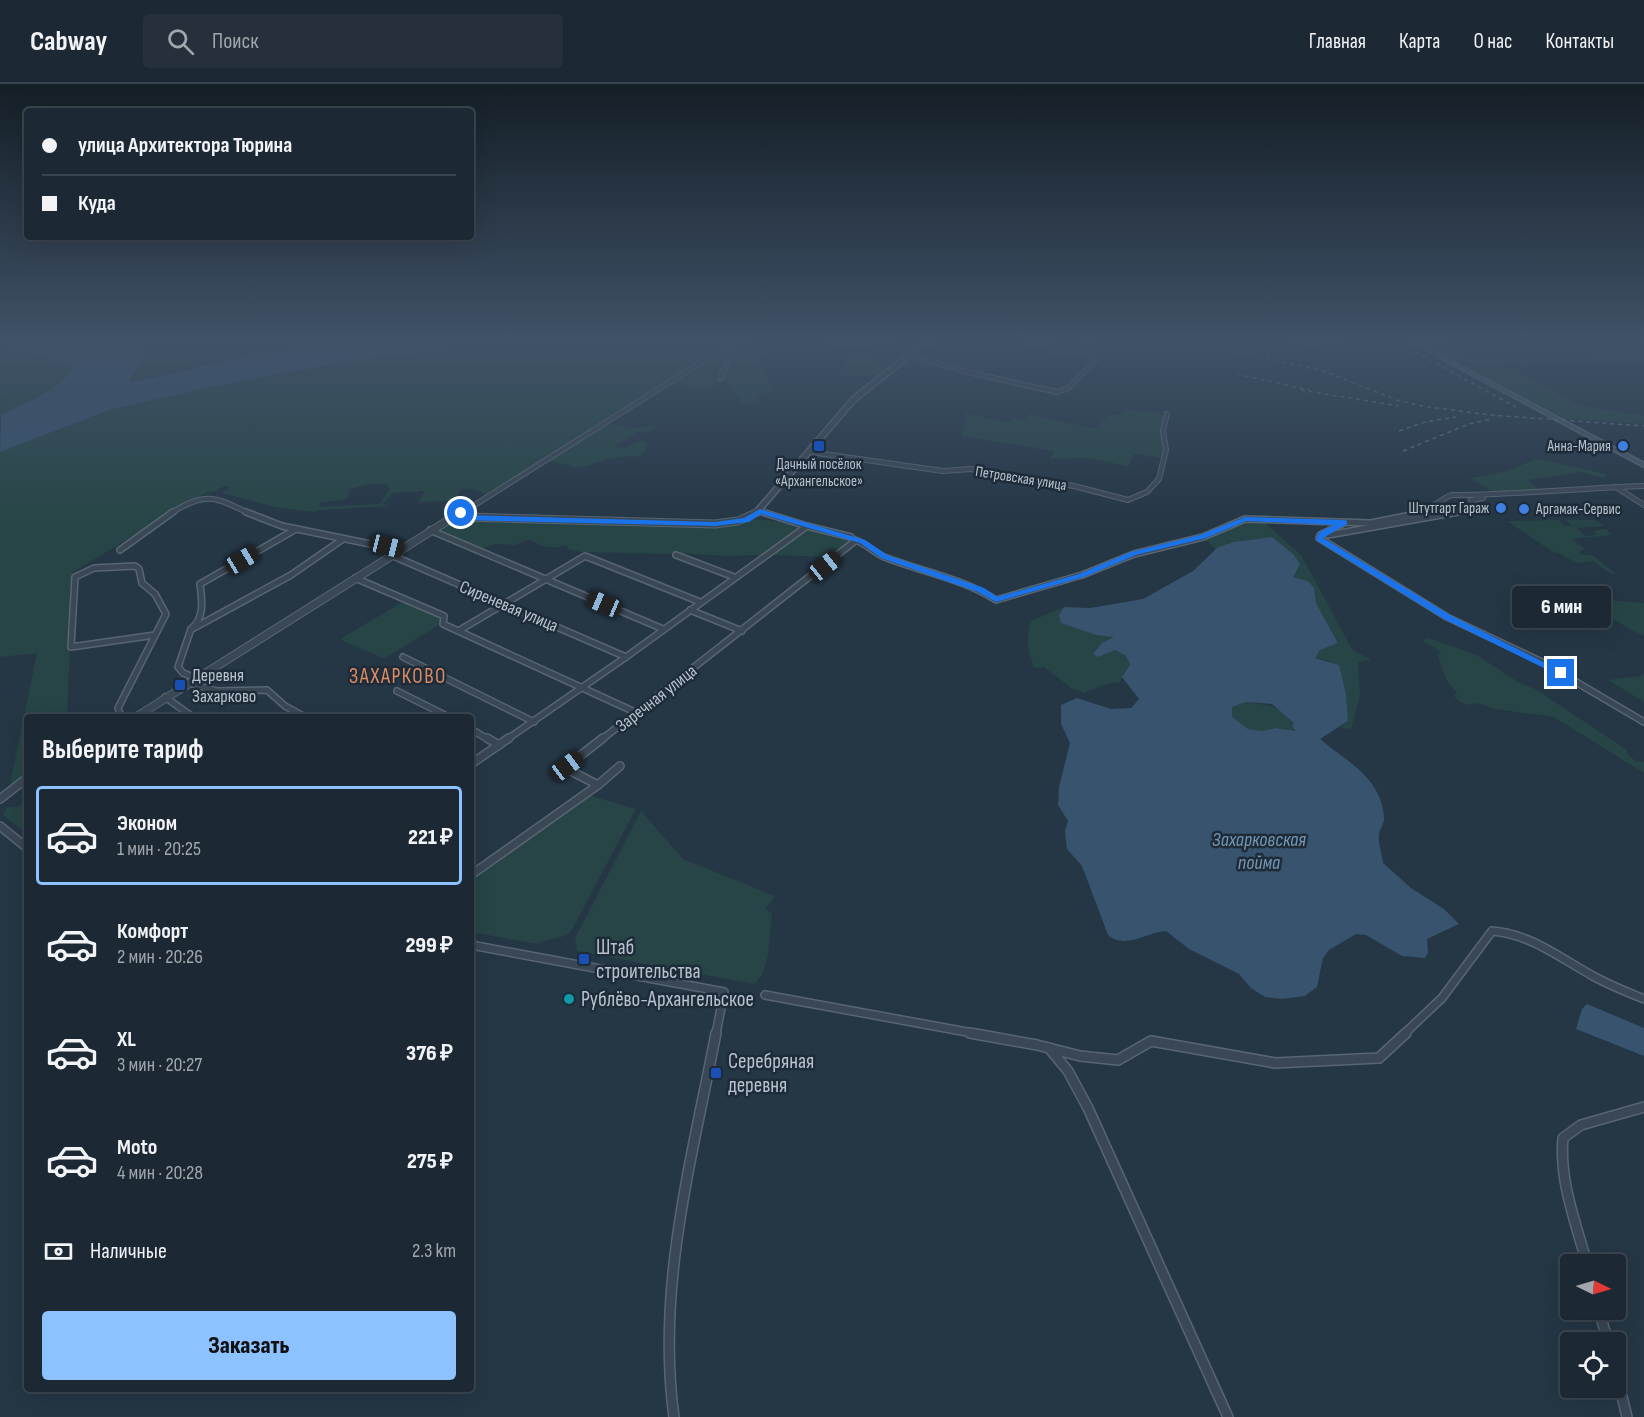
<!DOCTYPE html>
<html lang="ru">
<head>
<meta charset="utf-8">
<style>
  :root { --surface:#1c2834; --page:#25303c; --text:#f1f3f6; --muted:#a0a6ac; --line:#3a444f; --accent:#8bc2ff }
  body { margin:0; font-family:"Sofia Sans Condensed",sans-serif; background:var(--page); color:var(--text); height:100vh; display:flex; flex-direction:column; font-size:22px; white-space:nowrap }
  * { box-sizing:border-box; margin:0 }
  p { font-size:20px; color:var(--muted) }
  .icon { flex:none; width:33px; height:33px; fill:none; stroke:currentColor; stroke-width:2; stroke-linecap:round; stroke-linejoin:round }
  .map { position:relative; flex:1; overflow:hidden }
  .drawer { position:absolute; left:24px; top:630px; width:450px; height:678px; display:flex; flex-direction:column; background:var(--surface); border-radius:6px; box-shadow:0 6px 24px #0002,0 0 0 2px var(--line) }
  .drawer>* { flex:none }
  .top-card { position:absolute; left:24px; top:24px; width:450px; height:132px; border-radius:6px; box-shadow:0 6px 24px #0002,0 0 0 2px var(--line); display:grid; align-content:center; height:132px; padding:0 18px; background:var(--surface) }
  .needle { width:39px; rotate:95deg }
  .buttons { position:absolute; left:1560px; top:1170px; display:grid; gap:12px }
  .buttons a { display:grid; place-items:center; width:66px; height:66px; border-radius:6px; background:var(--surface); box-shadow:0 6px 24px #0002,0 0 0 2px var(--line); font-size:30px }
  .end { position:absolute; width:27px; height:27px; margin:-14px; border:8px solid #1a73e8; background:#fff; box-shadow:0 0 0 3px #fff }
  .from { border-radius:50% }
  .bubble { position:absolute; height:42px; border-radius:6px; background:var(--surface); box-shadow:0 6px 24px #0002,0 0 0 2px var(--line); font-size:20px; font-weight:800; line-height:42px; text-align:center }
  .car { position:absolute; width:18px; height:36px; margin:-18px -9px; border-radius:8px; box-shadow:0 0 4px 2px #0007; background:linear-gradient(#222 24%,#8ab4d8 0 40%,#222 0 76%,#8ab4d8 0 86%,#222 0) }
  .top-card b { display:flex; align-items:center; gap:21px; height:57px; font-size:22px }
  .top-card b+b { border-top:2px solid var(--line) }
  .top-card i { width:15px; height:15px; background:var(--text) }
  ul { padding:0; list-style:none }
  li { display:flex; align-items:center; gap:18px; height:99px; margin:0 12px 9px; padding:0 6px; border:3px solid transparent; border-radius:6px }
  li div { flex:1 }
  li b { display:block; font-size:22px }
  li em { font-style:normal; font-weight:800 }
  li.on { border-color:var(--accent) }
  li>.icon { width:54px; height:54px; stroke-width:1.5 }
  h2 { padding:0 18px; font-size:27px; line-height:72px }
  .pay { display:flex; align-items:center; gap:15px; height:66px; padding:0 18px; font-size:22px }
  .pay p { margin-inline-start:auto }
  .button { display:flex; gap:12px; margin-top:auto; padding:12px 18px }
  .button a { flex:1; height:69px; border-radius:6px; background:var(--accent); color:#111; font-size:24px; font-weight:800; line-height:69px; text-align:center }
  header { display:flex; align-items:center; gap:36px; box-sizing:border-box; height:84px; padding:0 30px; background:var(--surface); border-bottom:2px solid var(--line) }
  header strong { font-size:28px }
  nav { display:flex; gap:33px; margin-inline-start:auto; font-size:21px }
  .search { width:420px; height:54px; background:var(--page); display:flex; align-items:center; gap:15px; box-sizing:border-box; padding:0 21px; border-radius:6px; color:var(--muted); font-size:22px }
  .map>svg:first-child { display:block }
</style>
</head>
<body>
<header>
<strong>Cabway</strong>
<div class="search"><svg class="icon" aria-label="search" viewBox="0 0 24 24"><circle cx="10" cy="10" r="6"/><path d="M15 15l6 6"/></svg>Поиск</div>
<nav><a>Главная</a><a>Карта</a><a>О нас</a><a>Контакты</a></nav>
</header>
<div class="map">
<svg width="1644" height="1333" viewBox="0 0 1644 1333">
  <rect width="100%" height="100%" fill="#253645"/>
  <g fill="#274546" fill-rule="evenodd">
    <polygon points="137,255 367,255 258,269 129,298 142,275 141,259"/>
    <path d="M490,255h253l-13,8 -5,21 -15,22 -39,-6 -63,39 22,6 25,-4 -1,4 -9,4 -8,-1 -21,13 1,3c11,1 18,-8 28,-7l1,10 -7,5 -22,1 -38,11 -32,-8 -59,36c-10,-6 -16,-9 -27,-7l-8,12 -35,1 7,-11 -33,2 -9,11 7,2 -72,4 -3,2 -40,-5 -53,-14 9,-6 -7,-1 -10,6h-7l-134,80 -6,145h-40v59l-17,8 27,-131 -37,4v-205l109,-42 93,-21 140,-27 117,-14zM369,400h17l4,4 -10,16 -61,3 1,-4 27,-4 3,-10z"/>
    <polygon points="804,255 896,255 898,258 894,260 871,260 864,264 844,264"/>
    <polygon points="1032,255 1078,264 1086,275 1053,271 1046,266 1022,261"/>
    <polygon points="1411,255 1448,255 1442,255 1471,273 1529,272 1559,276 1644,263 1644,280 1509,281 1456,278"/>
    <path d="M741,258l29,5 -12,10 16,35 -18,2 3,8 -17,1 -10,-15 -11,-9c8,-14 10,-24 20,-37z"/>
    <path d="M0,264l43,8 30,12c-15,26 -52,32 -73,50v-16l5,-4 -5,2v-21l3,-2h-3z"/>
    <polygon points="855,267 883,273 878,278 892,282 878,292 840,292 847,274"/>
    <polygon points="1486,280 1512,286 1579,321 1644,332 1644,340 1561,335 1468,283"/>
    <path d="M1124,326l32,2 9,5c-4,14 1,27 -3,41l-28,-4 -5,12 -42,-8 -37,1 4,-8 -93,-15 4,-13 -1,-10 43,10 6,-6 10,3 6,-6 66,15 13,-14h11z"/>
    <polygon points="1536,375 1542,376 1606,390 1604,394 1581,388 1528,396 1540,406 1496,410 1471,394 1507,387"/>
    <path d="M456,435l277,5 24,-5 21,3 3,-2 20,7 -38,28 -38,1 -45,-3v-2h-4l-1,3 -94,-2 -13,-3 -2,-4c-16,5 -23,2 -37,-5l-14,5 -20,-1 -11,4 -16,-3 -31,-15z"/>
    <polygon points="1245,436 1262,436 1301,471 1352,565 1371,576 1358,578 1360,611 1351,645 1340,644 1348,637 1339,582 1327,576 1314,574 1320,566 1338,558 1316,519 1308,497 1293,493 1293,470 1272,453 1233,458 1216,465 1203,454"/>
    <polygon points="1558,436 1565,442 1571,442 1566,436 1595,436 1605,442 1577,444 1586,452 1596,451 1593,447 1606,445 1612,451 1572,455 1585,465 1579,468 1580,470 1594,472 1616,490 1611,490 1593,477 1576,479 1559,469 1553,468 1507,437"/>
    <polygon points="808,444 853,456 833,473 770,471"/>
    <path d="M1569,510l13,4 62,5v33c-22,-10 -47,-32 -72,-28l-20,-12z"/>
    <polygon points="404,517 443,535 438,539 439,541 384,575 340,555"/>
    <path d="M1064,523l-5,8 57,22 -7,15 6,-2 11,6 4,9 -10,17 -14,2 -22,9 -13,-5 -27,-21 -9,1c-8,-15 -9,-31 -4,-47z"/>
    <path d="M1428,554l49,17 41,27 17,7 92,61 1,5 8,6 8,1v11l-90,-56 -59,-8 -18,-6 -10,2 -9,-4 -4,-5 3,-4c-9,-5 -17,-27 -19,-38l3,-2 -19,-12z"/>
    <polygon points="1644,589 1644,618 1608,596 1640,592"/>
    <path d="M1246,618c23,4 42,3 51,29l-21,-3 -14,3 -15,-2 -15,-11v-11z"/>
    <path d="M588,711l48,14 -66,124c-11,7 -23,5 -33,11l-66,-12v-55z"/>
    <polygon points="22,720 27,721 27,750 3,731 7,723 18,723"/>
    <path d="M641,727l42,48 92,37 -10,13 7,4c-4,21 1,55 -18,71l-177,-33 -2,-13z"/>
  </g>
  <g fill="#37536d" fill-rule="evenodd">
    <path d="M0,255h137l7,11 -2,9 -12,20v3h3l125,-29 109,-14h123l-31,9 -117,14 -140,27 -93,21 -109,42 1,-36c22,-15 58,-23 71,-48l-29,-12 -43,-8z"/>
    <path d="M1272,453l21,17 7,10 -7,13 15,4 6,7 2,15 22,40 -18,7 -5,8 24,7 7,29 2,27 -28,18c27,23 61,38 64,78 1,6 -4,11 -5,18 -1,8 3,19 4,28l28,25 33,21 15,15 -32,15 1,14 -3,5 -23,-2 -36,-21 -10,-1 -27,16 -6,8 -6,29 -12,9 -23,3 -17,-2 -14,-9 -12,-14 -50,-25 -23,-18c-19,1 -41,19 -58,4l-26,-69 -15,-17 -2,-18 3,-10 -10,-16 1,-18 11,-44 -9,-19v-19l16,-7 34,11 20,-1 8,-9 -17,-22 8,-12 -4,-9 -11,-6 -17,7 -5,-3 9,-11 12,-6 -18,-2 -35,-12 -2,-8 5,-8 26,1 53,-9 50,-28 24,-23 16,-6zM1246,618l26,2 22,19 -2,3 4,5 -20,-3 -14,3 -14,-2 -16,-12v-10z"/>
    <polygon points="1587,920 1644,944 1644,972 1576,945 1582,925"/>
  </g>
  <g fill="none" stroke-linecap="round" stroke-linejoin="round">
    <defs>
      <g id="minor-far3">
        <polyline points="1285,255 1308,258 1345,255"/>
        <polyline points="910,271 967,288 1057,308 1068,304 1095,276 1084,263 1091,255"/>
        <polyline points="720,295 732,268 744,255"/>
        <polyline points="810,368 943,387 971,385 1074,402 1128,416 1147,408 1159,395 1166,366 1163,347 1167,330"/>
        <polyline points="1616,403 1644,421"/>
        <polyline points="1479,424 1471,416 1483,414"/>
        <polyline points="760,427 767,429"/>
        <path d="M171,429c34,-21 43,-17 77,0"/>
        <polyline points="462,429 738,255"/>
        <path d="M1418,429c14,-3 21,-14 34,-18 64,0 128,-7 192,-9"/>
        <polyline points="1450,429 1479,424"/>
      </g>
      <g id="minor-far2">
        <polyline points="246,428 282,442 400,466"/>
        <polyline points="460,434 463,428"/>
        <polyline points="1344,439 1320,451 1319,454 1447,533 1542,578 1644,638"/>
        <polyline points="430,446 663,545"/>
        <polyline points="1328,451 1458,428"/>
        <path d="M855,456c13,4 20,14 32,18 36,14 77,21 109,42l86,-25 52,-21 69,-17 42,-18 126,4 55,-11"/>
        <polyline points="120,466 173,428"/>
        <polyline points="391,471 626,573"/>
        <polyline points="676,471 734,493"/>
        <polyline points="355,494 444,532 443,540 637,629"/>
        <polyline points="690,526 742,547"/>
        <polyline points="194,544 291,491 343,455"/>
        <polyline points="460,546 585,472 700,518"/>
        <polyline points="403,573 534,638"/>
        <path d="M196,594l-13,-5 -5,-6 13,-38c14,-11 11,-29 9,-45l96,-55"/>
        <polyline points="188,599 217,607 267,606 285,622 305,633"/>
        <polyline points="397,607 449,633"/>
        <polyline points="165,613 193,633"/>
        <polyline points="121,633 118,624 166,530 155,510 142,499 139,485 135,482 94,484 75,493 71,563 155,551"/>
        <polyline points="471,645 489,656"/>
        <polyline points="506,656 626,573 807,442 762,428"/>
        <polyline points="601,656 855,457 851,453 807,442"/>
      </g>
      <g id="minor-far1">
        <polyline points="487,654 499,661"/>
        <polyline points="471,680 509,654"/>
        <polyline points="598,701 620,682"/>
        <polyline points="0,715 27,694"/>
        <polyline points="0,742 27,764"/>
        <polyline points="471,791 598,701 567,685 567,682 603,654"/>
        <polyline points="471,861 724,908 716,950"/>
        <polyline points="765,911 978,950"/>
        <path d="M1404,950l38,-36 50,-67c39,3 68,27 101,45 16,9 34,16 51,23"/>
      </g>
      <g id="minor">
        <polyline points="970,949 1037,961 1080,972 1118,976 1151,957 1275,979 1379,974 1406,949"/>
        <polyline points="1049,964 1068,987 1088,1024 1228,1333"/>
        <path d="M1587,1180c-11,-41 -28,-83 -24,-126l18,-13 63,-18"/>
        <polyline points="1599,1226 1608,1258"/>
        <polyline points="1616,1288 1627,1333"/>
        <path d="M674,1333c-18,-129 18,-258 42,-384"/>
      </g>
      <polyline id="tertiary-far1" points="756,429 854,315 930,255"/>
      <polyline id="tertiary" points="136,633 447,437 468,433 715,440 738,437 758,428"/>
      <polygon id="secondary" points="1405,255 1410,255 1644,379 1644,383"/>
    </defs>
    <use href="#minor-far3" stroke="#586572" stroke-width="6"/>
    <use href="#minor-far2" stroke="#586572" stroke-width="8"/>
    <use href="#minor-far1" stroke="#586572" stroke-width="10"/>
    <use href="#minor" stroke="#586572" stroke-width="12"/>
    <use href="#tertiary-far1" stroke="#586572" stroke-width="8"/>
    <use href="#tertiary" stroke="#586572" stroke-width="9"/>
    <use href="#secondary" stroke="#586572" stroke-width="3"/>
    <use href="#minor-far3" stroke="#3a4755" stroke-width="4"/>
    <use href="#minor-far2" stroke="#3a4755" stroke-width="5"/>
    <use href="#minor-far1" stroke="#3a4755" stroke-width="7"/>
    <use href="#minor" stroke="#3a4755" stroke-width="9"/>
    <use href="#tertiary-far1" stroke="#3a4755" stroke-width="5"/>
    <use href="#tertiary" stroke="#3a4755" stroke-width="7"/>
    <use href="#secondary" fill="#475668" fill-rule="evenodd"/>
    <g stroke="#5b6c7c" stroke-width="1.5" stroke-dasharray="4 4" stroke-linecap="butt">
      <polyline points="1220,264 1324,287 1397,316 1422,322 1490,331 1644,342"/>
      <polyline points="1415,268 1516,323"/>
      <polyline points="1237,290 1309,306"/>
      <polyline points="1301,306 1399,322"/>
      <polyline points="1399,347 1425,338 1456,333"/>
      <polyline points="1403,367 1469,340 1491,335"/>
    </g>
  </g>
  <linearGradient id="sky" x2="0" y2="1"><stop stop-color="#141e26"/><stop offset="0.58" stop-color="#405268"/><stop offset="1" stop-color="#405268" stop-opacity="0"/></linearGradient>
  <rect width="1644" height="441" fill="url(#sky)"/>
  <polygon fill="#1a73e8" points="760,425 865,456 887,471 984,504 997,513 1079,490 1131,468 1200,451 1245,433 1344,436 1347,437 1347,440 1323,454 1450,531 1565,589 1558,591 1444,535 1316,456 1319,448 1334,441 1246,437 1206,454 1136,471 1084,493 996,518 978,508 881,474 860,459 761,430 749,438 715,442 460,436 456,434 461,426 465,429 464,431 715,438 744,434"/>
  <g fill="#1a4fb4" stroke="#1e2c3a" stroke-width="2">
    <rect x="813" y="356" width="12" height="12" rx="3"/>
    <rect x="174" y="595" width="12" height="12" rx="3"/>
    <rect x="578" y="869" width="12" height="12" rx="3"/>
    <rect x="710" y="983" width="12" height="12" rx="3"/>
  </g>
  <g fill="#3f7fe0" stroke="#1e2c3a" stroke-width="2">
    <circle cx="1623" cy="362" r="6"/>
    <circle cx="1501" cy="424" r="6"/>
    <circle cx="1524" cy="425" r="6"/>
  </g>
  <circle fill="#0f9aa8" stroke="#1e2c3a" stroke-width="2" cx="569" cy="915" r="6"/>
  <g text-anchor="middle" stroke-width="5" stroke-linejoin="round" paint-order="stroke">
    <g font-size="15" fill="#b7c2ce" stroke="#1e2c3a" text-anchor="end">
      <text x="1611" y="367">Анна-Мария</text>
      <text x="819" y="385" text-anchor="middle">Дачный посёлок<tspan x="819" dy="17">«Архангельское»</tspan></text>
      <text x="1489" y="429">Штутгарт Гараж</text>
      <text x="1536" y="430" text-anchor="start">Аргамак-Сервис</text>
    </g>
    <g font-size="15" fill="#b7c2ce" stroke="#1e2c3a">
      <text transform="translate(1021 394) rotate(9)" y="5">Петровская улица</text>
    </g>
    <g font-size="18" fill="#b7c2ce" stroke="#1e2c3a">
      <text transform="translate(509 522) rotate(23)" y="6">Сиреневая улица</text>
      <text transform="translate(656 614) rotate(-38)" y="6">Заречная улица</text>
    </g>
    <g font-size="18" fill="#b7c2ce" stroke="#1e2c3a" text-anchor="start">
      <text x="192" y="597">Деревня<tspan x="192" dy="21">Захарково</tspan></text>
    </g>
    <g font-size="20" font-style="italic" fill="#7596b3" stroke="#1e2c3a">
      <text x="1259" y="762">Захарковская<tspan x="1259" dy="23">пойма</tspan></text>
    </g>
    <g font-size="21" letter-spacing="1.5" fill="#df8c61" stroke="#1e2c3a">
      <text x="398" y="599">ЗАХАРКОВО</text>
    </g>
    <g font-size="21" fill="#b7c2ce" stroke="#1e2c3a" text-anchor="start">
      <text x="596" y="870">Штаб<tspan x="596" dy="24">строительства</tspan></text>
      <text x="581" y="922">Рублёво-Архангельское</text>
      <text x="728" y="984">Серебряная<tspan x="728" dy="24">деревня</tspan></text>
    </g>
  </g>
</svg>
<div class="buttons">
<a><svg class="needle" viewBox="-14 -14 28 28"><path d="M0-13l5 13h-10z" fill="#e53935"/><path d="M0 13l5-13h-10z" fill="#a0a6ac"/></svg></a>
<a><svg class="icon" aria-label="locate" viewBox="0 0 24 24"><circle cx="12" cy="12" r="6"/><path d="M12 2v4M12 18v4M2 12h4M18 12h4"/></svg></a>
</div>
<i class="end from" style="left:461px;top:429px"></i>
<i class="end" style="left:1561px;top:589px"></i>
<div class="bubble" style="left:1512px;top:502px;width:99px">6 мин</div>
<i class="car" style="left:387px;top:462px;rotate:104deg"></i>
<i class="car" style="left:242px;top:476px;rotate:59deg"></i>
<i class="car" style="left:825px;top:482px;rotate:51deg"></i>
<i class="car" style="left:604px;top:520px;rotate:293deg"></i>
<i class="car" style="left:567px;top:682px;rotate:53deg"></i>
<div class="top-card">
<b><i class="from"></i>улица Архитектора Тюрина</b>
<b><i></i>Куда</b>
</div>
<section class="drawer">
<h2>Выберите тариф</h2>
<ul>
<li class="on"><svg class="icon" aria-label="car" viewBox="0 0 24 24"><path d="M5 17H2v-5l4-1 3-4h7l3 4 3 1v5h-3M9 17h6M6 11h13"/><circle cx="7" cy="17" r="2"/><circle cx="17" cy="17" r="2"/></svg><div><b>Эконом</b><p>1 мин · 20:25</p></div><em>221 ₽</em></li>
<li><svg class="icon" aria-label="car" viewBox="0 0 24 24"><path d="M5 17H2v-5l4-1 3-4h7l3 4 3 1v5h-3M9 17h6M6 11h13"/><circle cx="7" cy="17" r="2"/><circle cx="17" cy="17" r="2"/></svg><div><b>Комфорт</b><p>2 мин · 20:26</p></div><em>299 ₽</em></li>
<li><svg class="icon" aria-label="car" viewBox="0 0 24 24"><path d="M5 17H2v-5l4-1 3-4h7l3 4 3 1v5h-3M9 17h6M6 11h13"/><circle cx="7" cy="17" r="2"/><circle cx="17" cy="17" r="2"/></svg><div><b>XL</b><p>3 мин · 20:27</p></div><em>376 ₽</em></li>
<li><svg class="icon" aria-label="car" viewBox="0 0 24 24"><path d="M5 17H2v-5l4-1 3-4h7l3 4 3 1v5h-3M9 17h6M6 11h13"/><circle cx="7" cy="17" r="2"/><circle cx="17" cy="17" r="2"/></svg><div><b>Moto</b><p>4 мин · 20:28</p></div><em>275 ₽</em></li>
</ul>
<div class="pay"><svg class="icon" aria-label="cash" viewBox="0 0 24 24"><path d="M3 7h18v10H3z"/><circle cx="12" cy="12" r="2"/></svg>Наличные<p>2.3 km</p></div>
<div class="button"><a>Заказать</a></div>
</section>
</div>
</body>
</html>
